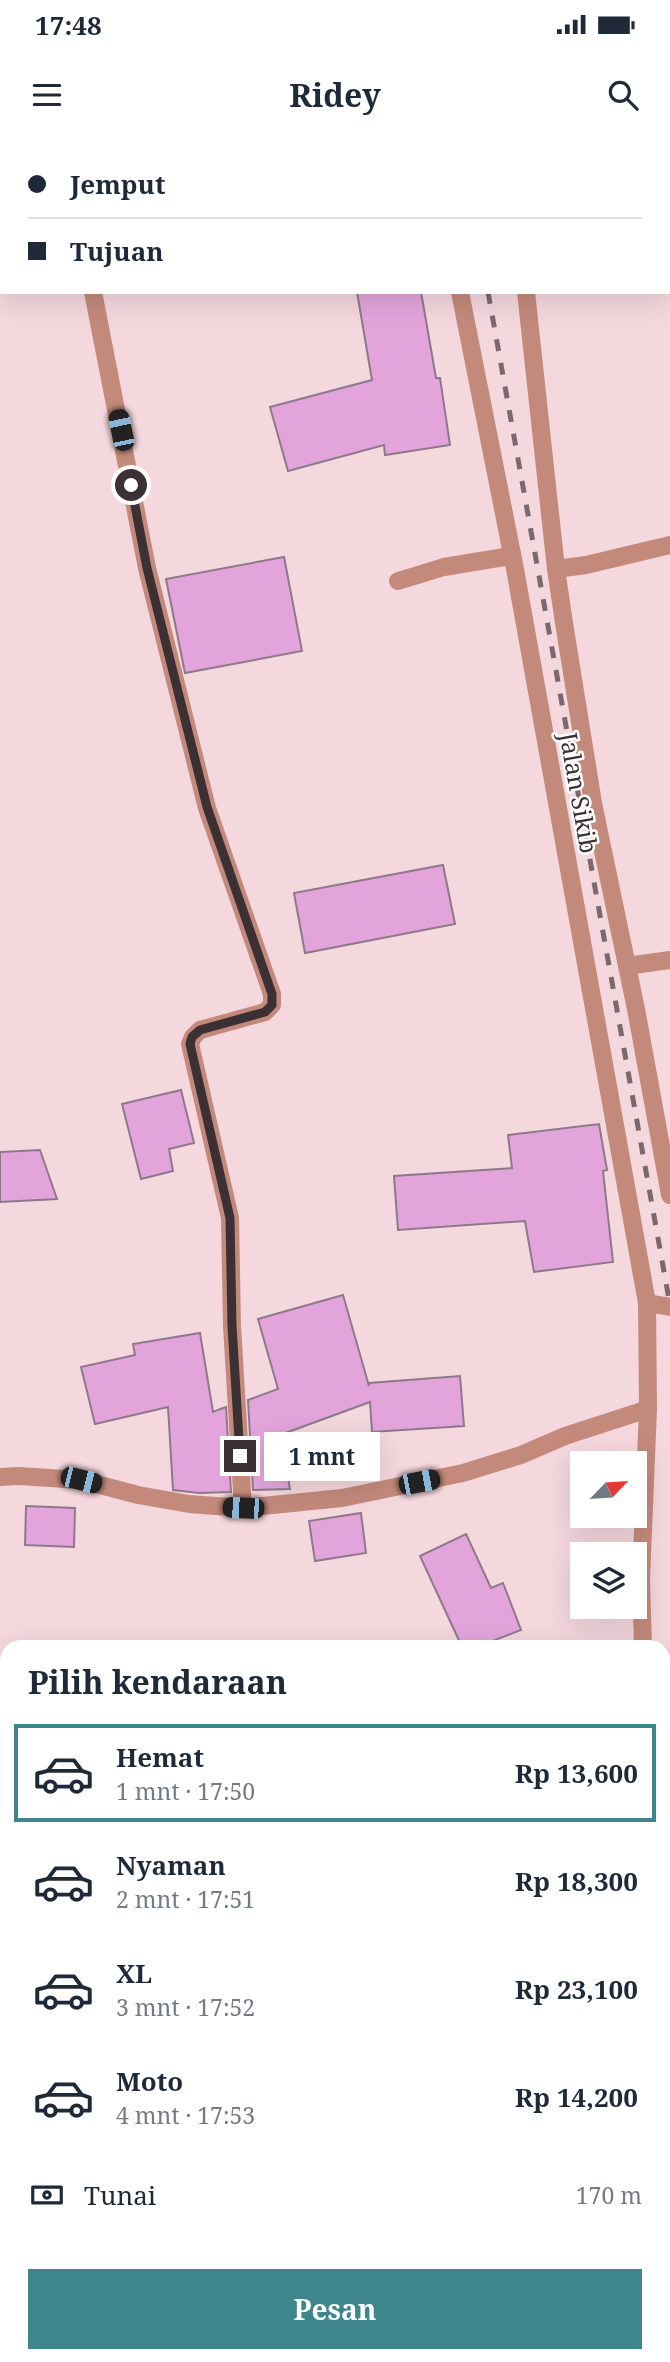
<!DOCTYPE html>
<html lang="id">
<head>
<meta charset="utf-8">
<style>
  :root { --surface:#fff; --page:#f6f6f7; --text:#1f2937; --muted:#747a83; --line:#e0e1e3; --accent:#3e868b }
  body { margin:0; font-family:"Noto Serif",serif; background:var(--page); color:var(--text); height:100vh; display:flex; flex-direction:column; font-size:26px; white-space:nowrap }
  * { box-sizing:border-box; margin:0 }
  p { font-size:23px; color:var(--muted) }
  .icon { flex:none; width:38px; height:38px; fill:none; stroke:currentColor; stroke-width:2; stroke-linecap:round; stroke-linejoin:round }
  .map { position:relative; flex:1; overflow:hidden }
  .side { position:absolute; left:0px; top:1500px; width:670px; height:723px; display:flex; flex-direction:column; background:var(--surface); border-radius:21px 21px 0 0; box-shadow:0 7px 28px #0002 }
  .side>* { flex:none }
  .guide { position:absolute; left:0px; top:0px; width:670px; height:154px; box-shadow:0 7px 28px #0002; display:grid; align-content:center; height:154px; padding:0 28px; background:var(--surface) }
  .needle { width:46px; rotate:65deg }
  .tools { position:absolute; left:570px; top:1311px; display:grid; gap:14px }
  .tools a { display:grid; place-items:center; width:77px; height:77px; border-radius:0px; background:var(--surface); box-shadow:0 7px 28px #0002; font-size:35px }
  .end { position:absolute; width:32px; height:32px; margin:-16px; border:9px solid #3b3033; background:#fff; box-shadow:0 0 0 4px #fff }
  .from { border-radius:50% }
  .bubble { position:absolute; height:49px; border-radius:0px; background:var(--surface); box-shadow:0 7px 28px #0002; font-size:23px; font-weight:700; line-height:49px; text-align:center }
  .car { position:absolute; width:21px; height:42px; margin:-21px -10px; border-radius:9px; box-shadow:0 0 5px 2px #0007; background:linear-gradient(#222 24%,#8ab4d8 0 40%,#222 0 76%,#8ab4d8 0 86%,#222 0) }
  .guide b { display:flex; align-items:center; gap:24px; height:66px; font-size:26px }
  .guide b+b { border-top:2px solid var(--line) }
  .guide i { width:18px; height:18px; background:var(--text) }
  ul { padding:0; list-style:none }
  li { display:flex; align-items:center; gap:21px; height:98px; margin:0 14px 10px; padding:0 14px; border:4px solid transparent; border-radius:0px }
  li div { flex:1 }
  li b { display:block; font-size:26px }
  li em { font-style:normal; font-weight:700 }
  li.active { border-color:var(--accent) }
  li>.icon { width:63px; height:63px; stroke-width:1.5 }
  h2 { padding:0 28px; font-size:32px; line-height:84px }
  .pay { display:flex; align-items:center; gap:18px; height:77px; padding:0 28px; font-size:26px }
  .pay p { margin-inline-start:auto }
  .primary-button { display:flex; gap:14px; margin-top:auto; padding:14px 28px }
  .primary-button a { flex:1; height:80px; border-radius:0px; background:var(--accent); color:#fff; font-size:28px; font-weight:700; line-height:80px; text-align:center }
  .status { display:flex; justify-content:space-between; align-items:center; height:49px; padding:0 35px; background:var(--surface); direction:ltr }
  .status svg { height:19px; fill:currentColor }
  header { display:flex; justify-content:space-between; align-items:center; height:91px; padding:0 28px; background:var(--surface); font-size:32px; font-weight:700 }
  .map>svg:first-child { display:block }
</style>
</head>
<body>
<div class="status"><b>17:48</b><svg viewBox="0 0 49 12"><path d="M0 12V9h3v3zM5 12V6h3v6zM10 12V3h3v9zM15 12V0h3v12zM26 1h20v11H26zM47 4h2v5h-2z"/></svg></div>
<header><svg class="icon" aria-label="menu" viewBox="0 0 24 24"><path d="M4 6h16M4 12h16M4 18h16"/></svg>Ridey<svg class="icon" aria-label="search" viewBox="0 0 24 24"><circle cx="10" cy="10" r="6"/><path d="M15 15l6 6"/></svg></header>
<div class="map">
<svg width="670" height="2222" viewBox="0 0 670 2222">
  <rect width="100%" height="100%" fill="#f5d7de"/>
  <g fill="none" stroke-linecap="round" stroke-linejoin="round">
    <g stroke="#9e8abe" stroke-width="12">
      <polyline points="84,2 85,0"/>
      <polyline points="0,76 2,75"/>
      <polyline points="0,1949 7,1953"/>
      <polyline points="663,1994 670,1996"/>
    </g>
  </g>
  <g fill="#e3a4dc" stroke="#8d798a" stroke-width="2">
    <polygon points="357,152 421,152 436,238 440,238 450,305 385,315 384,305 288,331 270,267 372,240"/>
    <polygon points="284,417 302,511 185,533 166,439"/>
    <polygon points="443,725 455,784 305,813 294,753"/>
    <polygon points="181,950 194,1003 169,1009 173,1031 141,1039 122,964"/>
    <polygon points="599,984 607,1030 603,1031 613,1122 534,1132 525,1081 398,1090 394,1036 512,1028 508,995"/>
    <polygon points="40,1010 57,1059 0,1062 0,1012"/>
    <polygon points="343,1155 369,1246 369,1243 460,1236 464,1286 372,1292 370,1262 280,1295 290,1349 253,1350 248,1260 278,1249 258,1179"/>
    <polygon points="200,1193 213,1272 226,1267 231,1352 199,1353 173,1350 168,1267 95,1284 81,1227 135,1215 133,1204"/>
    <polygon points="26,1366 75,1368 74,1407 25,1405"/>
    <polygon points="361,1373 366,1413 315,1421 309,1381"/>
    <polygon points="466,1394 491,1448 503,1443 521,1490 477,1507 462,1507 420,1416"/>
  </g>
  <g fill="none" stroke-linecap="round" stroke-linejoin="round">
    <g stroke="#c38a7b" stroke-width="18">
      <polyline points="430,0 430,2"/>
      <polyline points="508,0 508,2"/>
      <polyline points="668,80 670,80"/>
      <polyline points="0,136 2,135"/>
      <polyline points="93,152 147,428 207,668 272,854 272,865 265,872 200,890 193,897 190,904 230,1078 232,1186 243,1368"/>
      <polyline points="460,152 515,429 647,1163"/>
      <polyline points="526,152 556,429 564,483 593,663 636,869 670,1055"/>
      <polyline points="556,429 586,425 670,405"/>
      <polyline points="398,441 444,427 511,416"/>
      <polyline points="627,826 670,820"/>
      <polyline points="0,1337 19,1336 81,1340 138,1355 189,1364 243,1368 342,1358 463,1333 521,1315 565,1296 648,1269"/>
      <polyline points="643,1507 641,1439 648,1269 647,1163 670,1167"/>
      <polyline points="663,1700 670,1751"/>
      <polyline points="0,1794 7,1795"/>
      <polyline points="663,2199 670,2199"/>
      <polyline points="460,2216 491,2216"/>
      <polyline points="117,2222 138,2216"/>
    </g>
    <g stroke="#7a686d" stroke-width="5" stroke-dasharray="12 12" stroke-linecap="butt">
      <polyline points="460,0 461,2"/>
      <polyline points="488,152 670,1165"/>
    </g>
  </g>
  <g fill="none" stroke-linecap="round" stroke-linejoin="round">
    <polyline stroke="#3b3033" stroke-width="9" points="131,345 147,428 207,667 272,854 272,865 265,872 200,890 192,897 190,904 230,1078 232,1186 240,1316"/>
  </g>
  <g text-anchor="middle" stroke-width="5" stroke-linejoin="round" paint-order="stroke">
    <g font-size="24" fill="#3b3033" stroke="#fff">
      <text transform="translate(578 653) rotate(80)" y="8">Jalan Sikib</text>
    </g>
  </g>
</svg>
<div class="tools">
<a><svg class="needle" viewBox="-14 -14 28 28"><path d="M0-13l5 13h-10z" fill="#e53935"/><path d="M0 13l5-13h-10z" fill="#747a83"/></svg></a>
<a><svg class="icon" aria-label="layers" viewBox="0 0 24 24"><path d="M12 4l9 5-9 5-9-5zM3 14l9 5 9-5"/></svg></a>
</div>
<i class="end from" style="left:131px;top:345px"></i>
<i class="end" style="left:240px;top:1316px"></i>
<div class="bubble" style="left:264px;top:1292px;width:116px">1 mnt</div>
<i class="car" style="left:121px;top:290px;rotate:348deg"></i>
<i class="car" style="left:81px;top:1340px;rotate:104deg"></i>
<i class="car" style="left:419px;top:1342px;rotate:79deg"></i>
<i class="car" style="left:243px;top:1368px;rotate:272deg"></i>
<div class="guide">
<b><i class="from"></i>Jemput</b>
<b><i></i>Tujuan</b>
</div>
<section class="side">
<h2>Pilih kendaraan</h2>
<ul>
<li class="active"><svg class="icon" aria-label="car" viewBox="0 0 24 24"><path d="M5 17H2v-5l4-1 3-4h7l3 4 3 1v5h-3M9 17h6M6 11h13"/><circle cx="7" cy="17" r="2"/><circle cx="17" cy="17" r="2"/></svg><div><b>Hemat</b><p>1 mnt · 17:50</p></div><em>Rp 13,600</em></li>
<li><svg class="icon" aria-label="car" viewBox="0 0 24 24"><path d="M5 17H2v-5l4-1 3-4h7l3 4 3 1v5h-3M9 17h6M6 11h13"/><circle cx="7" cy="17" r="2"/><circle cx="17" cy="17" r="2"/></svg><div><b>Nyaman</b><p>2 mnt · 17:51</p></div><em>Rp 18,300</em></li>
<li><svg class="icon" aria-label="car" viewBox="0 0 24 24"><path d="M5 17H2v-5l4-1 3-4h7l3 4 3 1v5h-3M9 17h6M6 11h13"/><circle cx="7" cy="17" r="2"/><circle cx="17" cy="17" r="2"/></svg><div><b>XL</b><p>3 mnt · 17:52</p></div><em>Rp 23,100</em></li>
<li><svg class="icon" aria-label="car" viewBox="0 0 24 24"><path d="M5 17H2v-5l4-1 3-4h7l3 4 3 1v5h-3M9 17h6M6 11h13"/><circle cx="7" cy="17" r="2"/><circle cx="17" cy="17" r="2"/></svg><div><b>Moto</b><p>4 mnt · 17:53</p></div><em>Rp 14,200</em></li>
</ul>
<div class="pay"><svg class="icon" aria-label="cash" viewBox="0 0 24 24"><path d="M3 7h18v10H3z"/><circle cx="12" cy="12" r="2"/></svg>Tunai<p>170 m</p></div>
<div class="primary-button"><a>Pesan</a></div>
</section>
</div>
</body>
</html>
